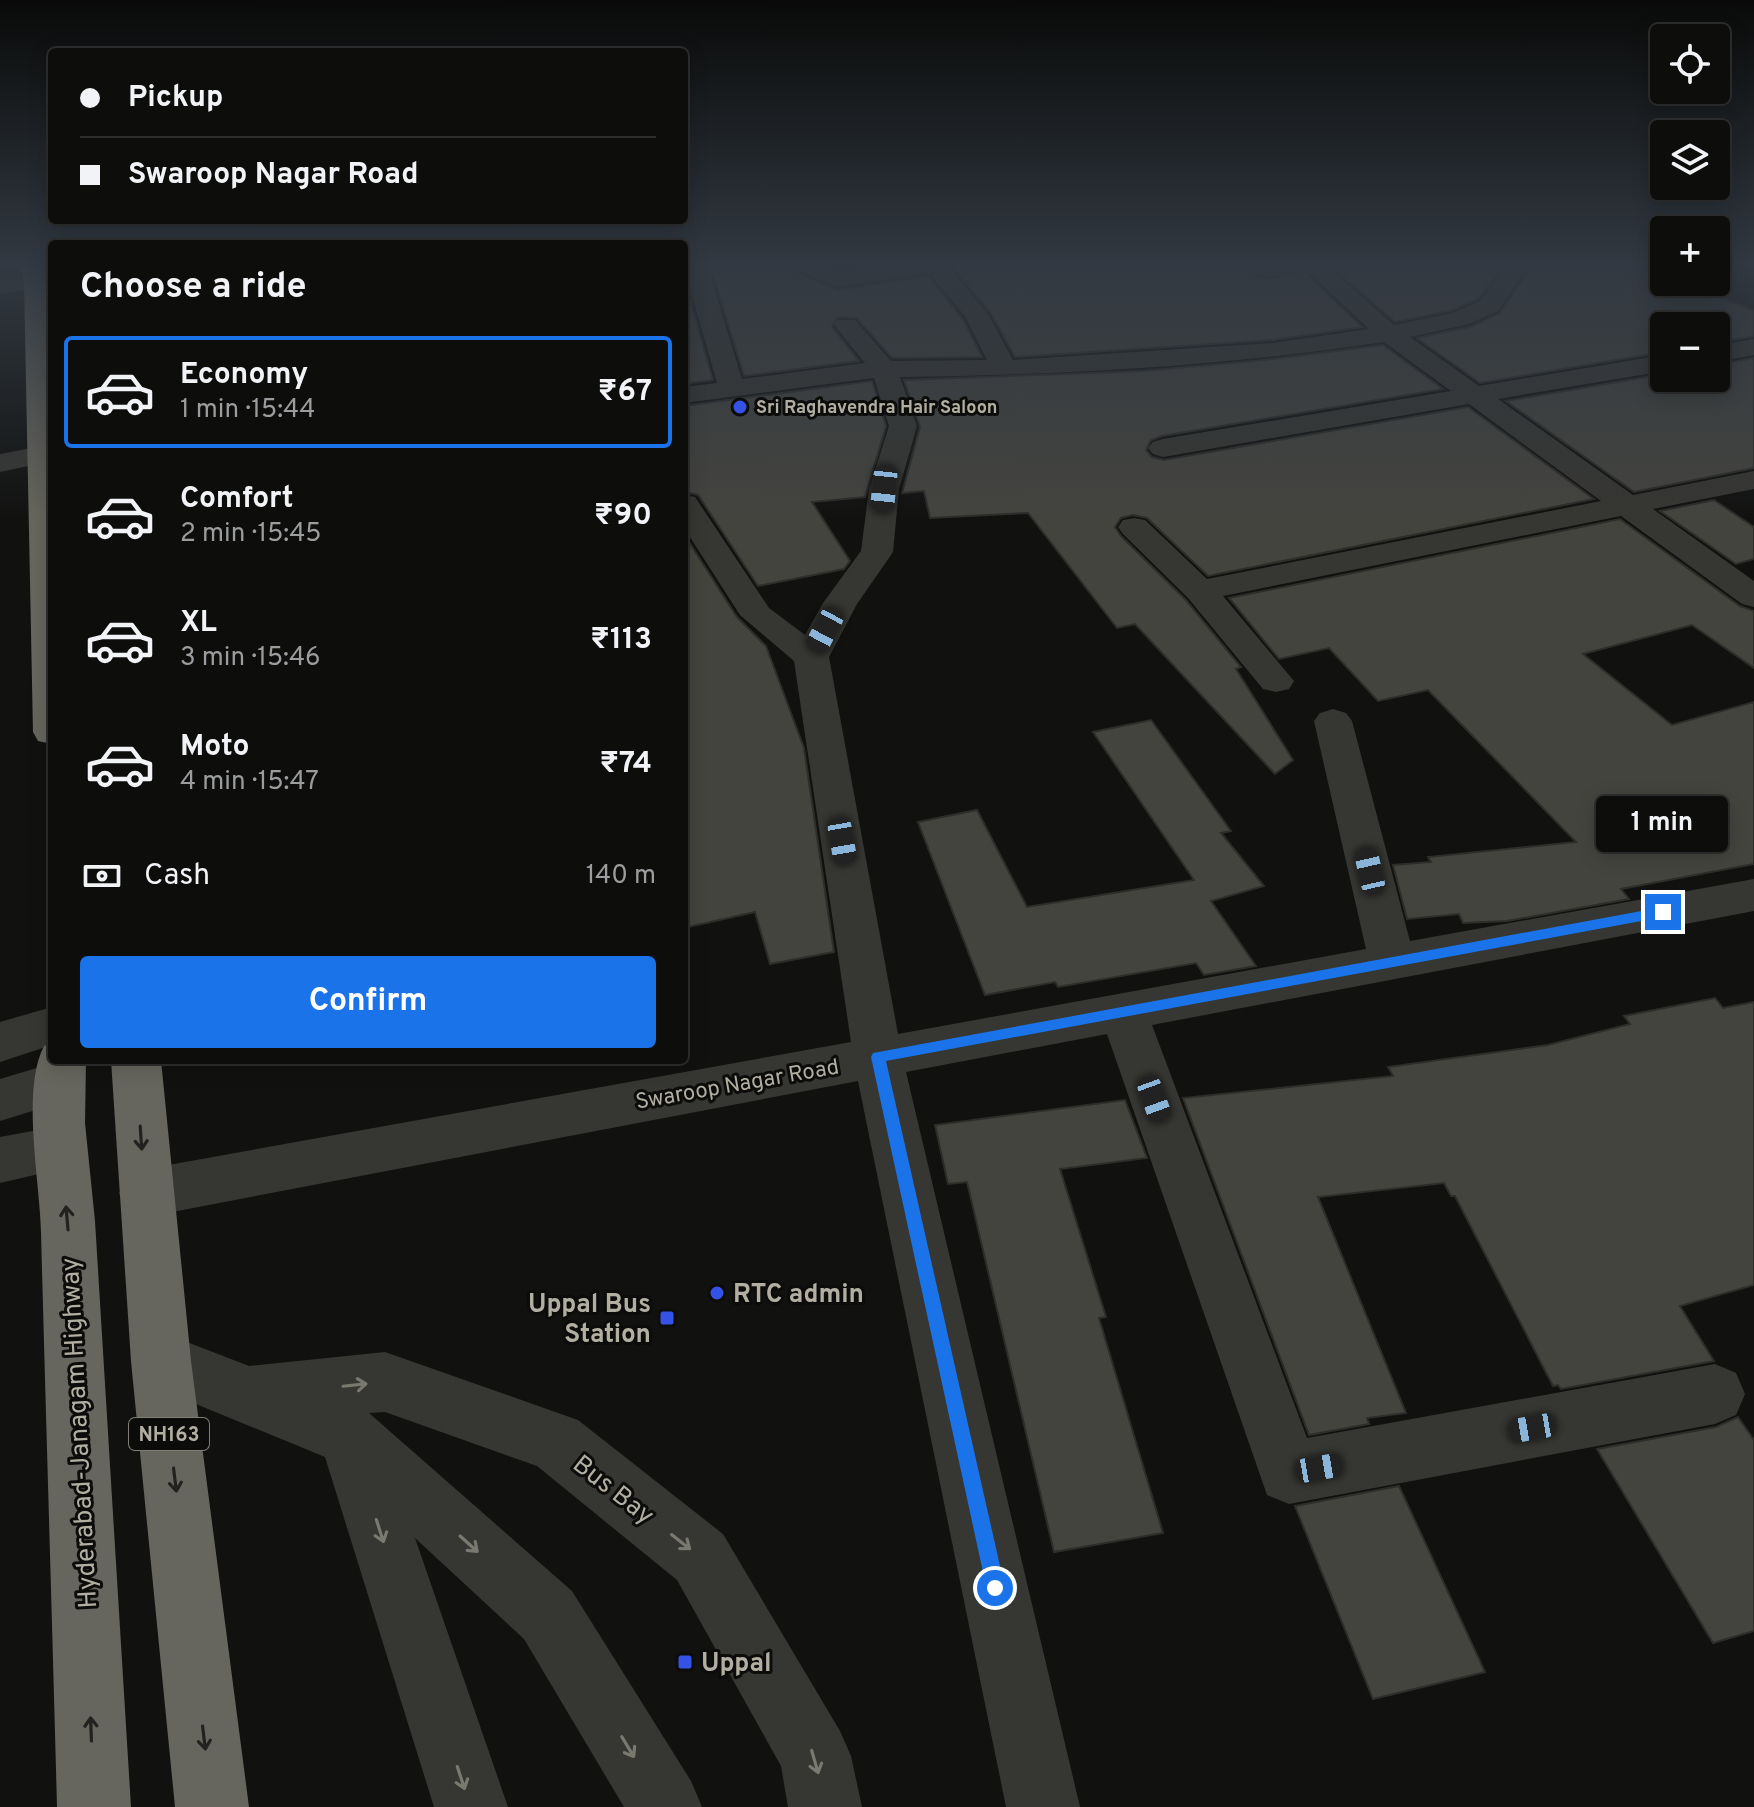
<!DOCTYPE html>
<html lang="en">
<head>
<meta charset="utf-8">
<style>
  :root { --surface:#0d0e0c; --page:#1b1c1a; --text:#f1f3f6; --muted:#9a9c9d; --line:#2d2e2d; --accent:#1a73e8 }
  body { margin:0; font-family:Overpass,sans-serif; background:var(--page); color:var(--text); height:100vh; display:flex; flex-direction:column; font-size:30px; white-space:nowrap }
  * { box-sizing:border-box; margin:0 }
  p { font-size:26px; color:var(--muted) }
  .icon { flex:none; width:44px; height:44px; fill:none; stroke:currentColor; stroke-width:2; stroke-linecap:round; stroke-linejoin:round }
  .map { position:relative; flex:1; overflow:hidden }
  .details { position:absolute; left:48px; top:240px; width:640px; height:824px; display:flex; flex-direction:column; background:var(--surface); border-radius:8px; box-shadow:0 4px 20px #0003,0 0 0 2px var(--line) }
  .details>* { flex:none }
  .banner { position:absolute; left:48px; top:48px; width:640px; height:176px; border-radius:8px; box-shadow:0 4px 20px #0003,0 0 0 2px var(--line); display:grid; align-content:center; height:176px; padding:0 32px; background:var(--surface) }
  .fabs { position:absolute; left:1650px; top:24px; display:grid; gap:16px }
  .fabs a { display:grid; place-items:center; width:80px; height:80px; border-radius:8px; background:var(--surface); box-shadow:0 4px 20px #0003,0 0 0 2px var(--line); font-size:40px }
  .end { position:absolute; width:36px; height:36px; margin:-18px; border:10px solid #1a73e8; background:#fff; box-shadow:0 0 0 4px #fff }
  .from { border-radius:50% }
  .bubble { position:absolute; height:56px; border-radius:8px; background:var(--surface); box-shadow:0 4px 20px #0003,0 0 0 2px var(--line); font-size:26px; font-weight:700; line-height:56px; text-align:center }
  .car { position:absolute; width:24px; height:48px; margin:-24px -12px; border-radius:10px; box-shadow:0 0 6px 2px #0007; background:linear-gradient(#222 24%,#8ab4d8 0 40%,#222 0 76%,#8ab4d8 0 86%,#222 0) }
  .banner b { display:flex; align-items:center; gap:28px; height:76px; font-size:30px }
  .banner b+b { border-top:2px solid var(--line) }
  .banner i { width:20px; height:20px; background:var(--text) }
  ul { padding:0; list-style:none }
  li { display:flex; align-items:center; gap:24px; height:112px; margin:0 16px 12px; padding:0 16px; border:4px solid transparent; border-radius:8px }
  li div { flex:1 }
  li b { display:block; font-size:30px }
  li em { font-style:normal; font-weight:700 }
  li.selected { border-color:var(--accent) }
  li>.icon { width:72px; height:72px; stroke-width:1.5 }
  h2 { padding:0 32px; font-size:36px; line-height:96px }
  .pay { display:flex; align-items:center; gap:20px; height:88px; padding:0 32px; font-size:30px }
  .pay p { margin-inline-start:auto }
  .button { display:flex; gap:16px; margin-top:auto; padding:16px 32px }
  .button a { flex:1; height:92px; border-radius:8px; background:var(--accent); color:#fff; font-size:32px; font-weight:700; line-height:92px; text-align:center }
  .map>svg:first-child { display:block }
</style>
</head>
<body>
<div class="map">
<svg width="1754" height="1807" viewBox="0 0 1754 1807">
  <rect width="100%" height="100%" fill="#111210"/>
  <g fill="#44443f" stroke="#2d2d2a" stroke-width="2">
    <polygon points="702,266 794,266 799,274 837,290 928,276 962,318 982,357 892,358 857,318 837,317 832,327 859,361 744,376 714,277"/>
    <polygon points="952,266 1246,266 1258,277 1272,279 1303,271 1362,327 1273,340 1015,357 991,313"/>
    <polygon points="1331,266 1503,266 1478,299 1452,310 1395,322"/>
    <polygon points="1532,266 1643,266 1664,274 1664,282 1683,282 1754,311 1754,336 1716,343 1716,326 1664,326 1664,352 1480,383 1417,338 1470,327 1499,314"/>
    <polygon points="684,282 685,283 713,380 684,384"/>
    <polygon points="1383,345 1443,389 1162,436 1151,440 1146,450 1152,457 1164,460 1468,407 1594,499 1208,576 1147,518 1133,515 1121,518 1115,527 1121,536 1186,600 1241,667 1236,669 1293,760 1275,774 1135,624 1117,628 1028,513 930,518 924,491 902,493 920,427 904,380 1143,371 1264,360"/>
    <polygon points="1754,358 1754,468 1634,492 1506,401 1664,374 1664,378 1716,378 1716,365"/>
    <polygon points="872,381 886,426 865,497 812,502 850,561 844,569 758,586 698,495 684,492 684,406"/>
    <polygon points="1714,500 1754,527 1754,559 1736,564 1660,511"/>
    <polygon points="1620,519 1740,606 1754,611 1754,668 1692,625 1583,654 1672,725 1754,702 1754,864 1621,889 1629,899 1507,921 1463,923 1459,914 1407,919 1393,865 1431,862 1428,857 1576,842 1428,690 1378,701 1329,648 1279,659 1229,598"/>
    <polygon points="684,534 737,617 766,646 804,748 834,952 770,964 755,912 684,928"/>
    <polygon points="1151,720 1231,831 1221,833 1264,886 1211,901 1256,966 1204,975 1196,963 1058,987 1055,982 985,995 918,822 977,810 1027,907 1194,880 1093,732"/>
    <polygon points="1715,998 1723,1008 1754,1002 1754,1285 1680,1306 1714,1361 1561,1389 1558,1385 1553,1386 1455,1196 1451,1196 1444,1183 1318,1197 1406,1413 1367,1418 1369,1424 1309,1435 1183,1098 1393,1076 1388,1067 1548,1045 1630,1024 1624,1016"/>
    <polygon points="1125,1100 1147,1158 1060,1169 1106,1317 1099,1318 1163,1533 1054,1552 967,1182 948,1184 935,1125"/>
    <polygon points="1738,1417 1754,1440 1754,1631 1713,1643 1597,1449 1716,1427"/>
    <polygon points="1399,1486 1485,1672 1373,1699 1295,1506"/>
  </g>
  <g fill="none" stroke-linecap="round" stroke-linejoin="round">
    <g fill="#363632" fill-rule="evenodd">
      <path d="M684,266h14l13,12 31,101 123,-16 -31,-38 3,-5h18l36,41 96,-1 -22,-44 -36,-43 -92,14 -37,-16 -3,-5h29l14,6 45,-6h63l40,48 25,46 260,-17 96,-14 -66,-62 -3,4c-17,4 -40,12 -51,-5h78l67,59 59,-12 27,-12 26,-35h23l-31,45 -29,13 -59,13 69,49 185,-31v16l-166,28 135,96 121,-24v18l-101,20 101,72v26l-12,-3 -121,-88 -398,80 71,85 -5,8 -13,3 -13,-3 -75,-91 -65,-64 -5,-7 5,-7 11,-2 11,2 62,59 394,-78 -132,-97 -306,53 -10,-3 -5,-6 5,-6 10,-3 288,-48 -67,-49c-160,24 -322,33 -484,35l17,49 -18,63 -6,63 -36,52 -28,53 69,377 468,-85 -52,-228 6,-8 13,-4 13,4 6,8 58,220 344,-62v32l-602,114 155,413 408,-74 21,9 9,21 -9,21 -21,9 -426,80 -22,-9 -160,-461 -201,38 174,735h-74l-148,-726 -712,136 -19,-7 -8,-17 8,-17 19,-7 705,-127 -57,-381 -54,-46 -56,-87v-33l11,2 74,111 36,27 18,-32 38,-52 8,-62 20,-63 -15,-48 -190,25v-16l33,-4 -29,-102 -4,-3z"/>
      <polygon points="36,275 44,277 48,282 44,287 0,294 0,280"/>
      <polygon points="1754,339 1754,355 1716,362 1716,346"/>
      <polygon points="42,446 52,449 52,461 0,472 0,454"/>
      <polygon points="52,1007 52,1045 0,1062 0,1022"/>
      <polygon points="60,1061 78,1067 85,1082 78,1097 0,1121 0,1079"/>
      <polygon points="60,1126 78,1133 86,1149 78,1165 0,1183 0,1137"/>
      <polygon points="161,1332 249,1366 385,1352 578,1420 723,1534 840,1731 851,1756 862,1807 788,1807 781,1766 677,1580 537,1466 385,1412 369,1413 572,1591 691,1781 702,1807 624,1807 524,1639 415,1538 508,1807 434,1807 325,1457 140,1381 131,1361 140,1341"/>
    </g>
    <g fill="#67665e" fill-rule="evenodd">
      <polygon points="20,266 44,266 48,282 52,338 52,744 38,741 33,732 24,282"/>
      <path d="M52,1043v17h34l-1,63 10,98 36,586h-74c-5,-192 -11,-384 -16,-575 -1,-51 -20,-142 3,-186z"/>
      <polygon points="111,1060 161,1060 191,1361 249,1807 175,1807 131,1361"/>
    </g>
  </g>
  <defs><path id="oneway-shaft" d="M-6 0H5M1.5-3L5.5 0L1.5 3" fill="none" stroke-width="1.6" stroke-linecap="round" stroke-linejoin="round" transform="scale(2)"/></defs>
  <g stroke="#232220">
    <use href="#oneway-shaft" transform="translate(141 1138) rotate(86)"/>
    <use href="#oneway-shaft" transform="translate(67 1218) rotate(-95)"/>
    <use href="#oneway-shaft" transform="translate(175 1480) rotate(83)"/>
    <use href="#oneway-shaft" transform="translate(91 1729) rotate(-92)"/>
    <use href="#oneway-shaft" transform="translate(204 1738) rotate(83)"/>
  </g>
  <g stroke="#7a7970">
    <use href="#oneway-shaft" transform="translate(355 1385) rotate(-6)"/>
    <use href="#oneway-shaft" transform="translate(380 1531) rotate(72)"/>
    <use href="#oneway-shaft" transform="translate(681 1542) rotate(38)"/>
    <use href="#oneway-shaft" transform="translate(469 1544) rotate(42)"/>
    <use href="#oneway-shaft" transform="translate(628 1747) rotate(59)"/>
    <use href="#oneway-shaft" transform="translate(815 1762) rotate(74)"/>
    <use href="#oneway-shaft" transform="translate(461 1778) rotate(72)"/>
  </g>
  <linearGradient id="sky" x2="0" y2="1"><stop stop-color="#090a09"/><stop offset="0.51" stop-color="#323942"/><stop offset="1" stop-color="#323942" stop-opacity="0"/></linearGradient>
  <rect width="1754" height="519" fill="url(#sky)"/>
  <polygon fill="#1a73e8" points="1663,907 1670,912 1663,917 886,1061 1005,1588 1002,1595 995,1598 988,1595 871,1057 873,1053"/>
  <g fill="#3453e6" stroke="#0c0c0b" stroke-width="3">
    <circle cx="740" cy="407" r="8"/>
    <circle cx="717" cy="1293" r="8"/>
    <rect x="659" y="1310" width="16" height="16" rx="4"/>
    <rect x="677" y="1654" width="16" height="16" rx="4"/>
  </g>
  <g text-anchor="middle" stroke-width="6" stroke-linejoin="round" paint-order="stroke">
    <g font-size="18" font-weight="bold" fill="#b2afa2" stroke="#0c0c0b" text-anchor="start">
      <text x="756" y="413">Sri Raghavendra Hair Saloon</text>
    </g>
    <rect fill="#0c0c0b" stroke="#807e75" stroke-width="2" x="129" y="1418" width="80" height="32" rx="6"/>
    <g font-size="20" font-weight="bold" fill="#b2afa2">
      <text x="169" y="1441">NH163</text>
    </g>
    <g font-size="22" fill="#b2afa2" stroke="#0c0c0b">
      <text transform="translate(737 1083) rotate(-10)" y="8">Swaroop Nagar Road</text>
    </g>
    <g font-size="26" font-weight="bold" fill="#b2afa2" stroke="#0c0c0b" text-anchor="start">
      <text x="733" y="1302">RTC admin</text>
      <text x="651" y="1312" text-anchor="end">Uppal Bus<tspan x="651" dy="30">Station</tspan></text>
      <text x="701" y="1671">Uppal</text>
    </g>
    <g font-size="26" fill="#b2afa2" stroke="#0c0c0b">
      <text transform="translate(78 1433) rotate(-93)" y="9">Hyderabad-Janagam Highway</text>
      <text transform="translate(614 1489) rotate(38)" y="9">Bus Bay</text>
    </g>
  </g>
</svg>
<div class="fabs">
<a><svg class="icon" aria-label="locate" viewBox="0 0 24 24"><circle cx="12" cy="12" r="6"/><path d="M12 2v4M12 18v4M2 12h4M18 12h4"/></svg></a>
<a><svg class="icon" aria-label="layers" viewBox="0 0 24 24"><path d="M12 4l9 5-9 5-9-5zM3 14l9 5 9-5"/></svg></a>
<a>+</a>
<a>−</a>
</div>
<i class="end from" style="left:995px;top:1588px"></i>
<i class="end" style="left:1663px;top:912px"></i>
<div class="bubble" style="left:1596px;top:796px;width:132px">1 min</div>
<i class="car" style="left:884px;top:489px;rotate:186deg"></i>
<i class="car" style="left:825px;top:630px;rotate:208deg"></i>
<i class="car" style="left:842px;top:841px;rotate:170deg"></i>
<i class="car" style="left:1370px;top:871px;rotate:347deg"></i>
<i class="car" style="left:1154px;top:1099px;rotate:160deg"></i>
<i class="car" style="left:1532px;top:1428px;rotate:260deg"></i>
<i class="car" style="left:1319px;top:1468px;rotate:80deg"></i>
<div class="banner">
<b><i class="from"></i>Pickup</b>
<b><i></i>Swaroop Nagar Road</b>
</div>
<section class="details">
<h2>Choose a ride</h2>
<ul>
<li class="selected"><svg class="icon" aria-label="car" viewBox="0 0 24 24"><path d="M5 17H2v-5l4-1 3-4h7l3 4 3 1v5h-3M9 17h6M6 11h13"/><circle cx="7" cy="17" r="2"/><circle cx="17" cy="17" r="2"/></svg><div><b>Economy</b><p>1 min · 15:44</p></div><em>₹67</em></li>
<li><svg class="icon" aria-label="car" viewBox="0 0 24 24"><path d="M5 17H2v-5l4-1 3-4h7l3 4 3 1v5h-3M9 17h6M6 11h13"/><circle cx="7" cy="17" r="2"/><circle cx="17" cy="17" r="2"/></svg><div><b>Comfort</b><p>2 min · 15:45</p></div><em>₹90</em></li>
<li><svg class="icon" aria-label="car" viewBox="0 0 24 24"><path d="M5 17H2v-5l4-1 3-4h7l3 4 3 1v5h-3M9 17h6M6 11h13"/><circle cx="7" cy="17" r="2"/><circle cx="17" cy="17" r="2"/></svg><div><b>XL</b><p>3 min · 15:46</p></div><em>₹113</em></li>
<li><svg class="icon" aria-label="car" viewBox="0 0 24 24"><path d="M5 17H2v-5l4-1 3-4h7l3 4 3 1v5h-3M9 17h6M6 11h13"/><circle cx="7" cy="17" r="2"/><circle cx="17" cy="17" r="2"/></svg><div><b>Moto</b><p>4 min · 15:47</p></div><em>₹74</em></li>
</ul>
<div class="pay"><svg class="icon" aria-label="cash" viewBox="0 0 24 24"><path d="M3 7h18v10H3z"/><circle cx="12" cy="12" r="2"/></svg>Cash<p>140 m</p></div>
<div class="button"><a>Confirm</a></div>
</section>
</div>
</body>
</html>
